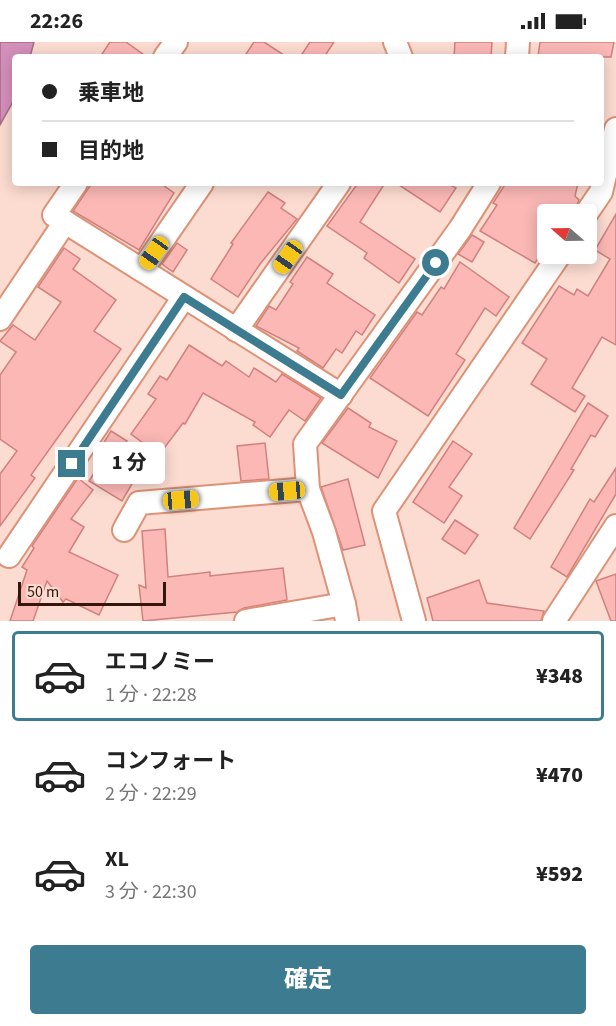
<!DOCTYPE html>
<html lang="ja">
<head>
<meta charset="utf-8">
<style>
  :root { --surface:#fff; --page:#f2f2f2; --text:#222; --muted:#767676; --line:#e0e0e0; --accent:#3d7c90 }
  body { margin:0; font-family:"Source Sans 3","Noto Sans JP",sans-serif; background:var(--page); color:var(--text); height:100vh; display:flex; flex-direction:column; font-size:22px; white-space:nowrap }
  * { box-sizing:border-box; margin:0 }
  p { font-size:20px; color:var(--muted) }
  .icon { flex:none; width:33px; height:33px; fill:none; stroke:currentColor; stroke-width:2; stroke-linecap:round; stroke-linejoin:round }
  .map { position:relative; height:579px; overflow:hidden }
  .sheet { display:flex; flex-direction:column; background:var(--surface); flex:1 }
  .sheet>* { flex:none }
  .top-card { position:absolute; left:12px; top:12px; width:592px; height:132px; border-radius:6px; box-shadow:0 3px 15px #0003; display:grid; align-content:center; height:132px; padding:0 30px; background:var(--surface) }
  .needle { width:39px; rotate:290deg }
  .fabs { position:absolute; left:537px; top:162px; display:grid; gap:12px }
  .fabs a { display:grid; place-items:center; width:60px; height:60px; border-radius:6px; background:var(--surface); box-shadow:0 3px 15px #0003; font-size:30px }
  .scale { position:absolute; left:18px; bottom:15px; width:148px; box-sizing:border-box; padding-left:6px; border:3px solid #33170c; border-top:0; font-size:16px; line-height:21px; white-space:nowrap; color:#33170c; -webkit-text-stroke:4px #fcdbd0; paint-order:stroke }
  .end { position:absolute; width:27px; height:27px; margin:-14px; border:8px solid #3d7c90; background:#fff; box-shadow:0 0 0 3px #fff }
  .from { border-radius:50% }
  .bubble { position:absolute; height:42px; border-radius:6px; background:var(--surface); box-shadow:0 3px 15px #0003; font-size:20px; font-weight:800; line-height:42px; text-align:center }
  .car { position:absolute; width:18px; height:36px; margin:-18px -9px; border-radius:8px; box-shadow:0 0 4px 2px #0007; background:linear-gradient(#f5c518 24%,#345 0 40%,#f5c518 0 76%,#345 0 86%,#f5c518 0) }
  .top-card b { display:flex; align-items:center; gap:21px; height:57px; font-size:22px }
  .top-card b+b { border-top:2px solid var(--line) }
  .top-card i { width:15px; height:15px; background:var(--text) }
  ul { padding:10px 0 0; list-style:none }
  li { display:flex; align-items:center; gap:18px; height:90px; margin:0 12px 9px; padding:0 18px; border:3px solid transparent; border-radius:6px }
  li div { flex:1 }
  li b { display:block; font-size:22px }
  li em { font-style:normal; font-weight:800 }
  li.current { border-color:var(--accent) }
  li>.icon { width:54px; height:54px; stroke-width:1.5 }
  .button { display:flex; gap:12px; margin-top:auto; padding:12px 30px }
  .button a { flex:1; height:69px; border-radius:6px; background:var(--accent); color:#fff; font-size:24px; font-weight:800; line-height:69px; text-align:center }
  .status { display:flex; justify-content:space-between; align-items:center; height:42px; padding:0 30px; background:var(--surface); direction:ltr }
  .status svg { height:16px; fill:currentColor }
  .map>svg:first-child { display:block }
</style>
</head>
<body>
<div class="status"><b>22:26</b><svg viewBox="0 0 49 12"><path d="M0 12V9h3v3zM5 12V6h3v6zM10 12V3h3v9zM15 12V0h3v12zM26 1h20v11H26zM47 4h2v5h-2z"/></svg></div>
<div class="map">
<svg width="616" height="579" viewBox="0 0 616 579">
  <rect width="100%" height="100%" fill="#fcdbd0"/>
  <polygon fill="#d48fbb" stroke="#a46b86" stroke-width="1.5" points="0,0 34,0 30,15 15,15 15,56 0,83"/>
  <g fill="#fbb8b5" stroke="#d0817f" stroke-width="1.5">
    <polygon points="110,0 126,0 147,15 100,15"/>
    <polygon points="254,0 264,0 287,15 244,15"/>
    <polygon points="310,0 334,0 324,15 300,15"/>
    <polygon points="455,0 492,0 491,15 454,15"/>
    <polygon points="540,0 614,0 611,15 538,15"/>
    <polygon points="92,141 160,141 174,151 139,208 73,169"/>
    <polygon points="358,141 385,141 360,180 415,217 399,241 364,216 367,211 327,184"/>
    <polygon points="396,141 447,141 456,146 440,170"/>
    <polygon points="506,141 578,141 575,154 579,158 573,172 548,172 548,201 535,221 480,189 497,163 493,161"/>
    <polygon points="268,150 285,161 281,166 297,177 260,222 238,255 211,237 233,202 231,201"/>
    <polygon points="616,172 616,303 602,295 572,346 585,354 575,370 531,342 547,317 522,301 559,244 574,253 577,247 588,254 610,217 595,208"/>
    <polygon points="472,193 484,200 472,220 458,212"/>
    <polygon points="177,201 187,208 173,230 162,222"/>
    <polygon points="64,206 80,217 73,227 116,258 94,289 121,307 31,433 35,436 0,484 0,432 17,409 0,397 0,333 16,310 0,299 13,283 35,298 61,260 38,245"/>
    <polygon points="307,215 333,232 327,241 375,273 362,293 356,289 342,311 336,307 323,326 297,309 299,306 256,284 269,264 276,268 293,242 290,240"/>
    <polygon points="460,220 509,255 496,274 485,266 456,312 465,318 428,374 370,336 417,270 422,273 441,245 444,247"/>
    <polygon points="189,303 222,324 226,319 249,335 254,326 276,340 282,332 321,356 305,379 289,368 270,395 253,383 255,380 203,351 185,382 183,381 159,413 131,392 156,357 148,352 160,334 167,338"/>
    <polygon points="588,361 608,374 595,395 591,393 571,427 574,428 530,497 514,486"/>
    <polygon points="348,366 371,381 369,385 397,399 378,436 322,401"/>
    <polygon points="111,389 127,399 117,415 101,405"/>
    <polygon points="453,399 472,412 449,445 462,454 444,481 413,460"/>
    <polygon points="265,401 269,437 241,439 237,404"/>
    <polygon points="104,415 136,435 122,459 89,439"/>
    <polygon points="616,426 616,452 567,535 551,525 590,457 594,460"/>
    <polygon points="78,436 93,448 71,477 84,485 69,510 118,533 99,573 66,557 63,560 47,539 33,579 10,579 27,528 22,525 34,506 32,504"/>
    <polygon points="348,437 365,503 343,508 321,445"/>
    <polygon points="455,478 478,493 465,512 442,497"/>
    <polygon points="165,487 168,535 210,530 210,534 283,526 287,558 244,566 237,570 143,579 139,543 146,546 142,489"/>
    <polygon points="616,532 616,579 611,579 596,539"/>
    <polygon points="479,538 487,561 544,569 541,579 433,579 427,556"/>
  </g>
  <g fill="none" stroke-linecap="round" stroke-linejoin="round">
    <defs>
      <g id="minor">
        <polyline points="395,0 401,15"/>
        <polyline points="165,15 176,0"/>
        <polyline points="517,15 518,0"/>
        <polyline points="76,141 54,173 341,353"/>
        <polyline points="586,172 601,150 616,87"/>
        <polyline points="142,228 202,141"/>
        <polyline points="0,277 65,180"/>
        <polyline points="236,288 339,141"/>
        <polyline points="124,488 139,461 308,447"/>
        <polyline points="9,514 184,255"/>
        <polyline points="246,579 344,562"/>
        <polyline points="347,579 344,562 324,490 308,447 305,402 460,187 489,141"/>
        <polyline points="414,579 384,469 560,212"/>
        <polyline points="554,579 616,484"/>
      </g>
    </defs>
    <use href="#minor" stroke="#dd9277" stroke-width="26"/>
    <use href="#minor" stroke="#fff" stroke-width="22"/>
  </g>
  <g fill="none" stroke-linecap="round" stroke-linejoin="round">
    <polyline stroke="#3d7c90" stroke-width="8" points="72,422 184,255 341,353 436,221"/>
  </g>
</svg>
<div class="fabs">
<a><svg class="needle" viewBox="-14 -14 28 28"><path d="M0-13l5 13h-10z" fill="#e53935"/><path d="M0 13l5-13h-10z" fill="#767676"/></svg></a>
</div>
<div class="scale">50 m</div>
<i class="end from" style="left:436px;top:221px"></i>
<i class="end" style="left:72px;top:422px"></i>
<div class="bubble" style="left:93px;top:400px;width:72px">1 分</div>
<i class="car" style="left:154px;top:211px;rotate:215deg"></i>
<i class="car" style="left:288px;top:215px;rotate:215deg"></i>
<i class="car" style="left:287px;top:449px;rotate:265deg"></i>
<i class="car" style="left:181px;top:458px;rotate:85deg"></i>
<div class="top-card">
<b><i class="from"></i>乗車地</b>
<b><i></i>目的地</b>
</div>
</div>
<section class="sheet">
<ul>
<li class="current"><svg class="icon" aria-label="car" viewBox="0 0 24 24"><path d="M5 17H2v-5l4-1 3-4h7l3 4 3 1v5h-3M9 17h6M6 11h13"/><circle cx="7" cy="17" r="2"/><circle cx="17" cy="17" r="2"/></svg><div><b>エコノミー</b><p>1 分 · 22:28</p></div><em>¥348</em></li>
<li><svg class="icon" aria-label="car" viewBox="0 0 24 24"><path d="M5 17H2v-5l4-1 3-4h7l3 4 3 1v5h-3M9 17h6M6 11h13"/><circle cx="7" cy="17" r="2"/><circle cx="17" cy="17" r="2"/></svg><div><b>コンフォート</b><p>2 分 · 22:29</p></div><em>¥470</em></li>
<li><svg class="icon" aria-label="car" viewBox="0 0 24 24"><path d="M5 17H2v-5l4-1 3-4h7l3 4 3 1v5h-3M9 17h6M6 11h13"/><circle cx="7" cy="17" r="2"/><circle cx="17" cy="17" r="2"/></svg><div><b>XL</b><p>3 分 · 22:30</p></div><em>¥592</em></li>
</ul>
<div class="button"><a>確定</a></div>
</section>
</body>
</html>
